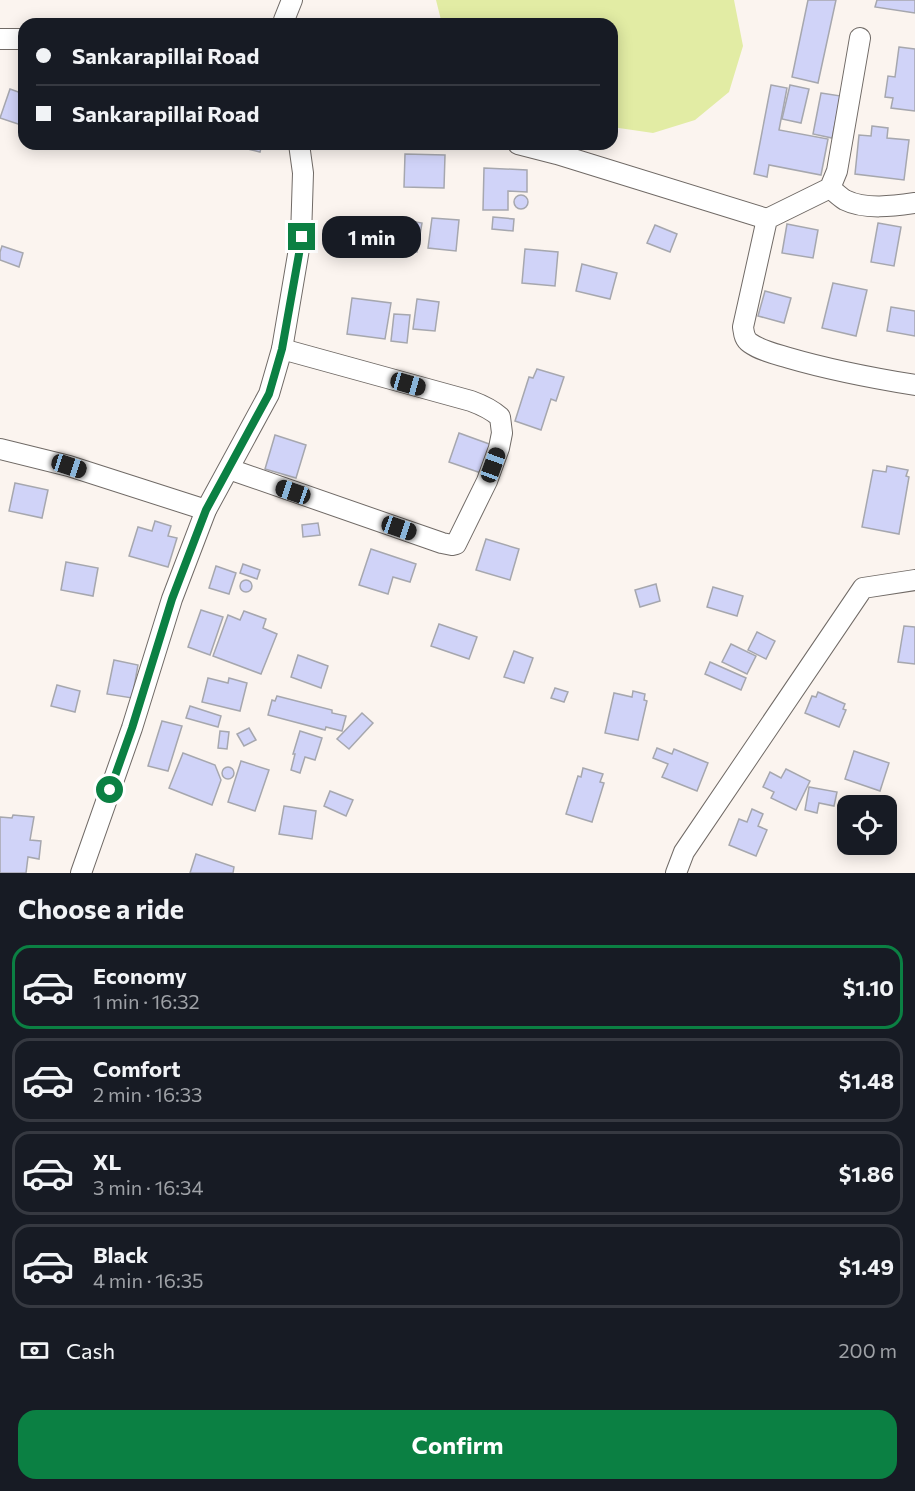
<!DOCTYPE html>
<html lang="en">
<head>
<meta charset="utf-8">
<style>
  :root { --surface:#171b24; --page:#20242c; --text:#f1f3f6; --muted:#9ea1a6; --line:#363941; --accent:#0b8043 }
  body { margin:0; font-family:Commissioner,sans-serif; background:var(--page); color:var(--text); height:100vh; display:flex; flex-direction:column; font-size:22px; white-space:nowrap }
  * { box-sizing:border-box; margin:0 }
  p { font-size:20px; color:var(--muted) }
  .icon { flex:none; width:33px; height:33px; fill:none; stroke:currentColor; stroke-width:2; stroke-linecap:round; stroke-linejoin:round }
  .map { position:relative; height:873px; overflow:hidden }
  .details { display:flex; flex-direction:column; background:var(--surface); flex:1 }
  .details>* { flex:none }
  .guide { position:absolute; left:18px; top:18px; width:600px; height:132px; border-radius:18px; box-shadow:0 3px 15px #0003; display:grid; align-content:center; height:132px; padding:0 18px; background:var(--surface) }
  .controls { position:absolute; left:837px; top:795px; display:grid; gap:12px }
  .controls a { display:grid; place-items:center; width:60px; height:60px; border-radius:12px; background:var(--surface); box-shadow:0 3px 15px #0003; font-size:30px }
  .end { position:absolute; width:27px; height:27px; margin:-14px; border:8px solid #0b8043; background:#fff; box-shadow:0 0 0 3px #fff }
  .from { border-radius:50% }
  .bubble { position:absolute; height:42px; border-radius:18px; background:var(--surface); box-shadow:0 3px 15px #0003; font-size:20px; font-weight:700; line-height:42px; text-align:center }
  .car { position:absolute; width:18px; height:36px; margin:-18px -9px; border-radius:8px; box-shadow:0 0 4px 2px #0007; background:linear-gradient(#222 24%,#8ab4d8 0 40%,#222 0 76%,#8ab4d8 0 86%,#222 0) }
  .guide b { display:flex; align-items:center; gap:21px; height:57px; font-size:22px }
  .guide b+b { border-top:2px solid var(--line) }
  .guide i { width:15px; height:15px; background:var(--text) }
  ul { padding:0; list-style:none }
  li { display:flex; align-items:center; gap:18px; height:84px; margin:0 12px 9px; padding:0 6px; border:3px solid var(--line); border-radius:18px }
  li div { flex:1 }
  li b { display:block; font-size:22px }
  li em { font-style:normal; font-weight:700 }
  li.current { border-color:var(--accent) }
  li>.icon { width:54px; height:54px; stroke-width:1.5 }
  h2 { padding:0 18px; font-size:27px; line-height:72px }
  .pay { display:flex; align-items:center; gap:15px; height:66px; padding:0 18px; font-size:22px }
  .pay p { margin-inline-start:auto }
  .action { display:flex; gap:12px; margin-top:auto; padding:12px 18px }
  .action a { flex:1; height:69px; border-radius:18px; background:var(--accent); color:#fff; font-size:24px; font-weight:700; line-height:69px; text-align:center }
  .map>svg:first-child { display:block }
</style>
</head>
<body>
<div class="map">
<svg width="915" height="873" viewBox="0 0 915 873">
  <rect width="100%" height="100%" fill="#fbf4ef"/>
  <polygon fill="#e2eca4" points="436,0 734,0 743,46 729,92 695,120 653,133 612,127 612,24 442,24"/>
  <g fill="#d0d3f8" stroke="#a6a7ae" stroke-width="1.5">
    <polygon points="808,0 836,0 818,83 792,77"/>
    <polygon points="877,0 915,0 915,13 875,7"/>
    <polygon points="899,47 915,49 915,111 891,108 893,98 885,97 888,76 895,77"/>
    <polygon points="771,85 787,88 779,130 828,139 821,175 769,165 767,177 754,174"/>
    <polygon points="790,85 809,89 801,123 782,119"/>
    <polygon points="10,89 24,94 24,126 0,118"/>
    <polygon points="821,93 841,96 832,138 813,134"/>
    <polygon points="872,126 888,128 887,138 909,140 904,180 855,174 859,135 871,136"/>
    <polygon points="226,144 262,144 260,152"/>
    <polygon points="405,154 445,155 444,188 404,187"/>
    <polygon points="484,168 527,170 527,192 508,191 508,210 483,210"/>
    <circle cx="521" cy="202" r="7"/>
    <polygon points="493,217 514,219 513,231 492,229"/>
    <polygon points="393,218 422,223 417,252 389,248"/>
    <polygon points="432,218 459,220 456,251 428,248"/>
    <polygon points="878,223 901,227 894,266 871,262"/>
    <polygon points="787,224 818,230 813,258 782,253"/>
    <polygon points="655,225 677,234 670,252 647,243"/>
    <polygon points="2,246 23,253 19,267 0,260 0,252"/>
    <polygon points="525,249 558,252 555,286 522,283"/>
    <polygon points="582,264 617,273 610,299 576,291"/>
    <polygon points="833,283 867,290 856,336 822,328"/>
    <polygon points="765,291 791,298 784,323 758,316"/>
    <polygon points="352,298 391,303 385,339 347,334"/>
    <polygon points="417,299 439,302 435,331 413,329"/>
    <polygon points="891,307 915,311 915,336 887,331"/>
    <polygon points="394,314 410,315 407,343 391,341"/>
    <polygon points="537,369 564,377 556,401 551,399 541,430 515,421 529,377 533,378"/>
    <polygon points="459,433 492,445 481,473 449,462"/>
    <polygon points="275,435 306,445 296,478 265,469"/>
    <polygon points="887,466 908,470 906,476 909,477 899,534 862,527 873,470 886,472"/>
    <polygon points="15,483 48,490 42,518 9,511"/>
    <polygon points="155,521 171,526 168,536 177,538 168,567 129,556 138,527 152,531"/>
    <polygon points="318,523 320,535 303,537 302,525"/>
    <polygon points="486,539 519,549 510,580 476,570"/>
    <polygon points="371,549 416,564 410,582 393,577 388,594 359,585"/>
    <polygon points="66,562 98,568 93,596 61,590"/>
    <polygon points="243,564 260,570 257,579 240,573"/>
    <polygon points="216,566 236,573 229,594 209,588"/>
    <circle cx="246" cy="586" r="6"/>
    <polygon points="656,584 660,601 640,607 635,590"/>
    <polygon points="713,587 743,596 737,616 707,607"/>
    <polygon points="201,610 223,617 210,655 188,647"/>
    <polygon points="244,611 266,619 263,628 277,634 261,674 213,656 228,615 240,620"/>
    <polygon points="439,624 477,637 469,659 431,646"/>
    <polygon points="904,626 915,627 915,664 898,662"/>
    <polygon points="757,632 775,641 766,659 748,650"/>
    <polygon points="731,644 756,656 747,674 722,662"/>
    <polygon points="514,651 533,658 524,683 504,677"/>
    <polygon points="298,655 328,666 321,688 291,677"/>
    <polygon points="114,660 138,665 132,698 107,694"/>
    <polygon points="710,662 746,678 741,690 705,674"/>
    <polygon points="208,678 228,683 229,678 247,683 240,711 202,702"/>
    <polygon points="57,685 80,691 75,712 51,706"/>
    <polygon points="555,688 568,692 564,702 551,698"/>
    <polygon points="633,691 645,694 644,700 647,701 638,740 605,733 614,693 632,697"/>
    <polygon points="818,692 845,704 843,709 846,710 839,727 805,713 812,696 816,697"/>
    <polygon points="277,696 332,710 332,713 346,716 342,731 326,727 325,730 268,715 272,700 275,701"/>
    <polygon points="190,706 221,716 218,727 186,718"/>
    <polygon points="362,713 373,723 349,749 337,739"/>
    <polygon points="162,721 182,726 168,771 148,766"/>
    <polygon points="249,728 256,740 244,746 237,734"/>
    <polygon points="220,731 229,732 227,749 218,748"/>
    <polygon points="300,731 322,738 315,760 305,757 300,773 291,770 295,754 293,754"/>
    <polygon points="657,748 672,754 674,749 708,763 697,791 662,777 668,764 653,758"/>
    <polygon points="854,751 889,763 880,791 845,779"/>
    <polygon points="183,753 215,765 221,780 212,805 169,788"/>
    <polygon points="241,761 269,770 255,811 228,802"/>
    <circle cx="228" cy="773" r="6"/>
    <polygon points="583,768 603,774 600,782 604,783 592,822 566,814 578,776 581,777"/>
    <polygon points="786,769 810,781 796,810 771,798 774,792 763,787 770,772 781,778"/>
    <polygon points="809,787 837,792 834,806 819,803 817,813 805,810"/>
    <polygon points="330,791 353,800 346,816 324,806"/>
    <polygon points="284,806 316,811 312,839 279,834"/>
    <polygon points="752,809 763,814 758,826 767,830 756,856 729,845 739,819 747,822"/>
    <polygon points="13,815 34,817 30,840 41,841 39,859 28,857 26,873 0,873 0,817 12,818"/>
    <polygon points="196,854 234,867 233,873 190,873"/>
  </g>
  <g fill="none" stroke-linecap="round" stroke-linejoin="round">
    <defs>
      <g id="street">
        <polyline points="284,24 284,20 292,0"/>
        <path d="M860,38l-23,133 -7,17 -63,31 -24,108c1,6 1,12 7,16 11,8 26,11 39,15 41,12 83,20 126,27"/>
        <polyline points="0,39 24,39"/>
        <polyline points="518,144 557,154 767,219"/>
        <path d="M830,188c5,4 10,9 15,12 20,10 49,6 70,3"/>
        <polyline points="0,449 69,466 206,510"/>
        <path d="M229,469l213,74 10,2 4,-1 31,-63 12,-33 3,-15 -2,-16c-9,-8 -18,-12 -29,-16l-189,-52"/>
        <polyline points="81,873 132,728 172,599 206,510 269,394 282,349 301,237 303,173 299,144"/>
        <polyline points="676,873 684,852 863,588 915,580"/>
      </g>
    </defs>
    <use href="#street" stroke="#706a66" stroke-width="22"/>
    <use href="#street" stroke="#fff" stroke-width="20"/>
  </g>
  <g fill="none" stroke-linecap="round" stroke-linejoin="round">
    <polyline stroke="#0b8043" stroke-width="8" points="110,790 132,728 172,599 206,510 269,394 282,349 302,237"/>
  </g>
</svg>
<div class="controls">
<a><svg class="icon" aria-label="locate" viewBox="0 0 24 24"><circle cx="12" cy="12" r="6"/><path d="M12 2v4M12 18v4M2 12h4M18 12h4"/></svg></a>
</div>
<i class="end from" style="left:110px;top:790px"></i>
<i class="end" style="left:302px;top:237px"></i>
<div class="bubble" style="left:322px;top:216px;width:99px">1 min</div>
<i class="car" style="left:408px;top:384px;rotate:106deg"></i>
<i class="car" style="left:493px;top:465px;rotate:20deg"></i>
<i class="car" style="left:69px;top:466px;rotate:108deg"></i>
<i class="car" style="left:293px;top:492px;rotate:289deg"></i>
<i class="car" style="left:399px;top:528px;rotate:109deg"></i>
<div class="guide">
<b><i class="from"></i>Sankarapillai Road</b>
<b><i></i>Sankarapillai Road</b>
</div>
</div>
<section class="details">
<h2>Choose a ride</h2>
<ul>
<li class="current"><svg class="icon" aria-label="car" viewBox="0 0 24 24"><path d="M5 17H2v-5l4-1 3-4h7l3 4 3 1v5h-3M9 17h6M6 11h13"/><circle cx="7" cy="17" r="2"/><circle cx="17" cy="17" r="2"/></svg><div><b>Economy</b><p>1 min · 16:32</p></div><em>$1.10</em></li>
<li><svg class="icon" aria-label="car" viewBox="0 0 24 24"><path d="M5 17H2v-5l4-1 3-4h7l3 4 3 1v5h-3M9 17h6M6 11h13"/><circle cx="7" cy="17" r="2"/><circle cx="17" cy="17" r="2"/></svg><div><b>Comfort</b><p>2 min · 16:33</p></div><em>$1.48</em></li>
<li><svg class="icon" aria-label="car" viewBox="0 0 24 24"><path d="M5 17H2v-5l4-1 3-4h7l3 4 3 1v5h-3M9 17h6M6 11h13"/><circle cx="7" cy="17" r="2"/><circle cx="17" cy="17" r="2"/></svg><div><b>XL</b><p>3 min · 16:34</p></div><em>$1.86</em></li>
<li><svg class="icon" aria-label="car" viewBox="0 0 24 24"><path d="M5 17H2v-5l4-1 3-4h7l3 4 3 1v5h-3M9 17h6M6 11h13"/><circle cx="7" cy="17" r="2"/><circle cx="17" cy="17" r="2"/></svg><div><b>Black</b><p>4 min · 16:35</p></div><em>$1.49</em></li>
</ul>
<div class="pay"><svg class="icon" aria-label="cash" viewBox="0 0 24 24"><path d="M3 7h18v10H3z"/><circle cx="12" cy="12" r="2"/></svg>Cash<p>200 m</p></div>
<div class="action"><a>Confirm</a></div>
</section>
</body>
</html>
